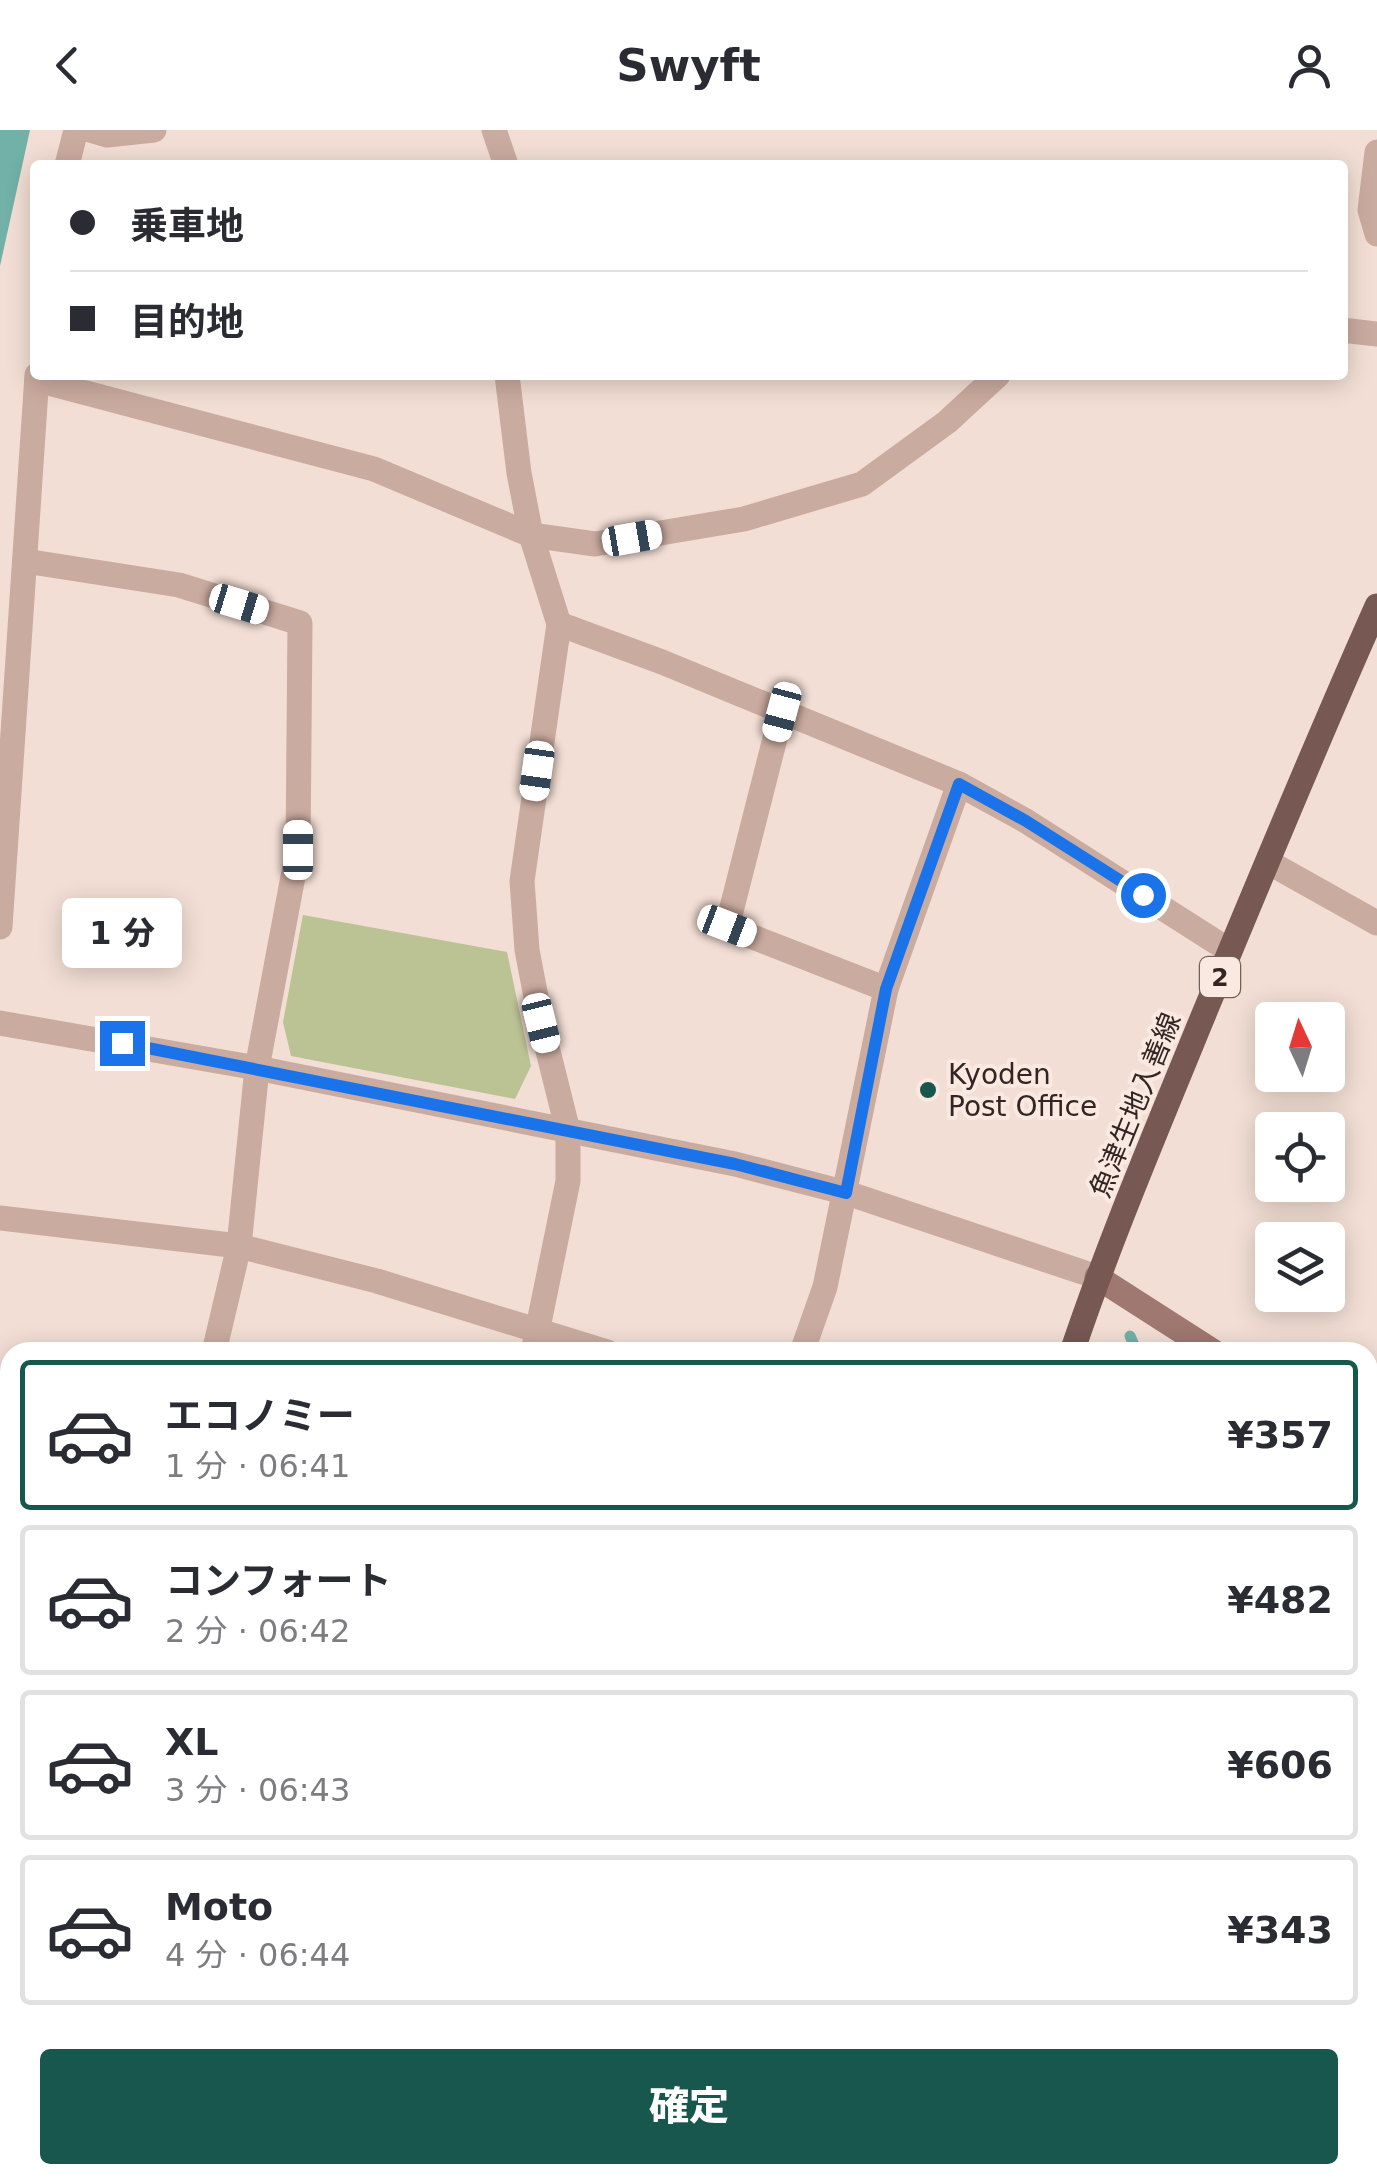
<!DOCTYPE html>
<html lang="ja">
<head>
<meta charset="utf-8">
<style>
  :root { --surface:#fff; --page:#f2f2f3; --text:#2b2b33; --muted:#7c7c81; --line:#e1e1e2; --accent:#17574e }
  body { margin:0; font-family:"DejaVu Sans","Noto Sans JP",sans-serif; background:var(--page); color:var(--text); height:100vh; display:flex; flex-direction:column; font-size:38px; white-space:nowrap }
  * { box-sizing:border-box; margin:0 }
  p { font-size:32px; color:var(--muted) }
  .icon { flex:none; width:55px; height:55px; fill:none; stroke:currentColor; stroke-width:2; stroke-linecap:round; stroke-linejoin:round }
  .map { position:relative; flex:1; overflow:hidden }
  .side { position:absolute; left:0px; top:1212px; width:1378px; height:842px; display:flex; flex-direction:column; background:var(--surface); border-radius:30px 30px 0 0; box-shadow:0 5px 25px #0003 }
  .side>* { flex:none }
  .hud { position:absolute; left:30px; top:30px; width:1318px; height:220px; border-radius:10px; box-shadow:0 5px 25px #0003; display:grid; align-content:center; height:220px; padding:0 40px; background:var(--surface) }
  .needle { width:65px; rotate:356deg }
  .tools { position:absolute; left:1255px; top:872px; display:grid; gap:20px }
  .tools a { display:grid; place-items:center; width:90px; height:90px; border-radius:10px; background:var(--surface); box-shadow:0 5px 25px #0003; font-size:50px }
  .end { position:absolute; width:45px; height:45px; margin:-22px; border:12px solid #1a73e8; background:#fff; box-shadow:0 0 0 5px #fff }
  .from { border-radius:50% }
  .bubble { position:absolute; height:70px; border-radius:10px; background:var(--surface); box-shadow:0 5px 25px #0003; font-size:32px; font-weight:800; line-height:70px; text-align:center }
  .car { position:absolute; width:30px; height:60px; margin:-30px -15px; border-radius:12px; box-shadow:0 0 8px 2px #0007; background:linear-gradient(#fff 24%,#345 0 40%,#fff 0 76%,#345 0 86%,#fff 0) }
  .hud b { display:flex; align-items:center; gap:35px; height:95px; font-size:38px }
  .hud b+b { border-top:2px solid var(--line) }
  .hud i { width:25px; height:25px; background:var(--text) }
  ul { padding:18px 0 0; list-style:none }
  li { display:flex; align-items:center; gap:30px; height:150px; margin:0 20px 15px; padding:0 20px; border:5px solid var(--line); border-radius:10px }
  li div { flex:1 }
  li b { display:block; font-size:38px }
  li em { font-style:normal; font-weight:800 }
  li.selected { border-color:var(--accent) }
  li>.icon { width:90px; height:90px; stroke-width:1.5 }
  .primary-button { display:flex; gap:20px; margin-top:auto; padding:20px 40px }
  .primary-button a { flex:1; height:115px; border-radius:10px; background:var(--accent); color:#fff; font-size:40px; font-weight:800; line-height:115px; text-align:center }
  header { display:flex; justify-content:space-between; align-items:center; height:130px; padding:0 40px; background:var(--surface); font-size:45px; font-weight:800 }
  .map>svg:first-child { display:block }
</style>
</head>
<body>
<header><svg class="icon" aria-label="back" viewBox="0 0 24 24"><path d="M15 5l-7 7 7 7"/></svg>Swyft<svg class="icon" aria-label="person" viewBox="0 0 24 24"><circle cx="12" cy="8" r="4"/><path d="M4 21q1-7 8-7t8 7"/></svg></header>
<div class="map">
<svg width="1377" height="2053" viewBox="0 0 1377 2053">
  <rect width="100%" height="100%" fill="#f2ded4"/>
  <polygon fill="#bbc294" points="303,785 507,822 531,936 515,969 291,926 283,892"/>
  <polygon fill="#71b1a7" points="0,0 30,0 0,136"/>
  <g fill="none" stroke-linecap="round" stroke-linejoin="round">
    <g stroke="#71b1a7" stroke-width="11">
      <polyline points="1130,1206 1137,1222"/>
      <polyline points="1368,1500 1377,1521"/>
    </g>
    <g stroke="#caaba0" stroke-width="25">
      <polyline points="90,0 107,5 154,0"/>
      <polyline points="494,0 506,35"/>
      <polyline points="1377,22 1370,80 1377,104"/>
      <polyline points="1342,200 1377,204"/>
      <polyline points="507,245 519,343 531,405 559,494 522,751 527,820 541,893 568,1001 568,1051 533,1222"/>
      <polyline points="37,250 374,339 531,405 595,414 744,389 862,354 947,292 998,245"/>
      <polyline points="25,431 179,455 300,493 298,720 257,938 239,1116 214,1222"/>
      <polyline points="559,494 662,532 959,654 1026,691 1230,821"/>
      <polyline points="782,581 727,797 886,859"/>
      <polyline points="1268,732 1377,793"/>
      <polyline points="0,893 257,938 735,1034 847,1063 1097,1147"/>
      <polyline points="0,1088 239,1116 377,1151 607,1222"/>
      <polyline points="802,1222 825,1157 886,859 959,654"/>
      <polyline points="0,1558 10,1562"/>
      <polyline points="953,2045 956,2053"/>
      <polyline points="358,2053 360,2045"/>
      <polyline points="1352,2053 1363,2045"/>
    </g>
    <g stroke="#caaba0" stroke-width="25">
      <polyline points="67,35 76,0"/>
      <polyline points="0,797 37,245"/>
    </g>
    <g stroke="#9e7871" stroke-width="25">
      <polyline points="1097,1147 1214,1222"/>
      <polyline points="1368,1323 1377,1329"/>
    </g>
    <g stroke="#775853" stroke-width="25">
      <path d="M1072,1222c37,-110 83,-218 127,-326 58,-140 116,-281 178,-420"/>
      <polyline points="766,2053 773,2045"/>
    </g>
  </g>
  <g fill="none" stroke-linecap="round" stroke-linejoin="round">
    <polyline stroke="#1a73e8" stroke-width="12" points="122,913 735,1034 846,1063 886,859 959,654 1026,691 1143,765"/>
  </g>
  <circle fill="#17574e" stroke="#fae9e0" stroke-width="4" cx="928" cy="960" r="10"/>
  <g text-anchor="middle" stroke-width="8" stroke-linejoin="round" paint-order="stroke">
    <rect fill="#fae9e0" stroke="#6f605c" stroke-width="2.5" x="1200" y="827" width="40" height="40" rx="8"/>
    <g font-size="25" font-weight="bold" fill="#332524">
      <text x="1220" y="856">2</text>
    </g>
    <g font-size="28" fill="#332524" stroke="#fae9e0" text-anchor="start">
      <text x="948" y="954">Kyoden<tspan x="948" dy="32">Post Office</tspan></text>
    </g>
    <g font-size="28" fill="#332524" stroke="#fae9e0">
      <text transform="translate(1135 975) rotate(-68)" y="10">魚津生地入善線</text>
    </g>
  </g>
</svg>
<div class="tools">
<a><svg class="needle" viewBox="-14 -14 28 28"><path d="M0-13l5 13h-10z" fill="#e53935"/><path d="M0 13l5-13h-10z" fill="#7c7c81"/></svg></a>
<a><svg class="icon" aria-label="locate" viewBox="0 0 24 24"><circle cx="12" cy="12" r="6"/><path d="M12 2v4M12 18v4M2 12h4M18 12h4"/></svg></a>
<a><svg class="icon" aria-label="layers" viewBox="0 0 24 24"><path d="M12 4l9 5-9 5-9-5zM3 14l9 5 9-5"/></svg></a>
</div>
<i class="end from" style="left:1143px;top:765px"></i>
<i class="end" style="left:122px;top:913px"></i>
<div class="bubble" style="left:62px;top:768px;width:120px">1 分</div>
<i class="car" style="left:632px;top:408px;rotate:80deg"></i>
<i class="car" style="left:239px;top:474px;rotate:107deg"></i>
<i class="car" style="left:782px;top:582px;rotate:195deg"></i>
<i class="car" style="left:537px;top:641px;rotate:188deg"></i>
<i class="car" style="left:298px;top:720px;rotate:0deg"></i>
<i class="car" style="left:727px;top:796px;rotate:111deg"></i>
<i class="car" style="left:541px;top:893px;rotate:166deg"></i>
<div class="hud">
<b><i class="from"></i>乗車地</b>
<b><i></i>目的地</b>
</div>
<section class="side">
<ul>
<li class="selected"><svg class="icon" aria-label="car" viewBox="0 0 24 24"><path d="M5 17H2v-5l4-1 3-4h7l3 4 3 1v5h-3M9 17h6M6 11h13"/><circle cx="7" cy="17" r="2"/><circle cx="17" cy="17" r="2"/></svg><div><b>エコノミー</b><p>1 分 · 06:41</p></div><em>¥357</em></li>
<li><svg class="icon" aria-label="car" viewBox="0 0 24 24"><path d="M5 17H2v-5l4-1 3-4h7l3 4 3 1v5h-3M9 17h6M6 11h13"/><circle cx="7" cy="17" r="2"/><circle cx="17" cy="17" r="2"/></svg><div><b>コンフォート</b><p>2 分 · 06:42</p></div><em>¥482</em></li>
<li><svg class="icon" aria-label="car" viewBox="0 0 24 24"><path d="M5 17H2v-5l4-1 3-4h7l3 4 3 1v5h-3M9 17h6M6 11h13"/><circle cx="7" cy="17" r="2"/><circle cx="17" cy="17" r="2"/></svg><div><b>XL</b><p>3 分 · 06:43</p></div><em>¥606</em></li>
<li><svg class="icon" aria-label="car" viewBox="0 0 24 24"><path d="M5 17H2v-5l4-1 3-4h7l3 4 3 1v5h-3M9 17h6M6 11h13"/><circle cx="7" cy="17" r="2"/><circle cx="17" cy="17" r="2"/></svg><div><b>Moto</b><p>4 分 · 06:44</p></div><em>¥343</em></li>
</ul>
<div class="primary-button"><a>確定</a></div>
</section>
</div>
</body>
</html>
